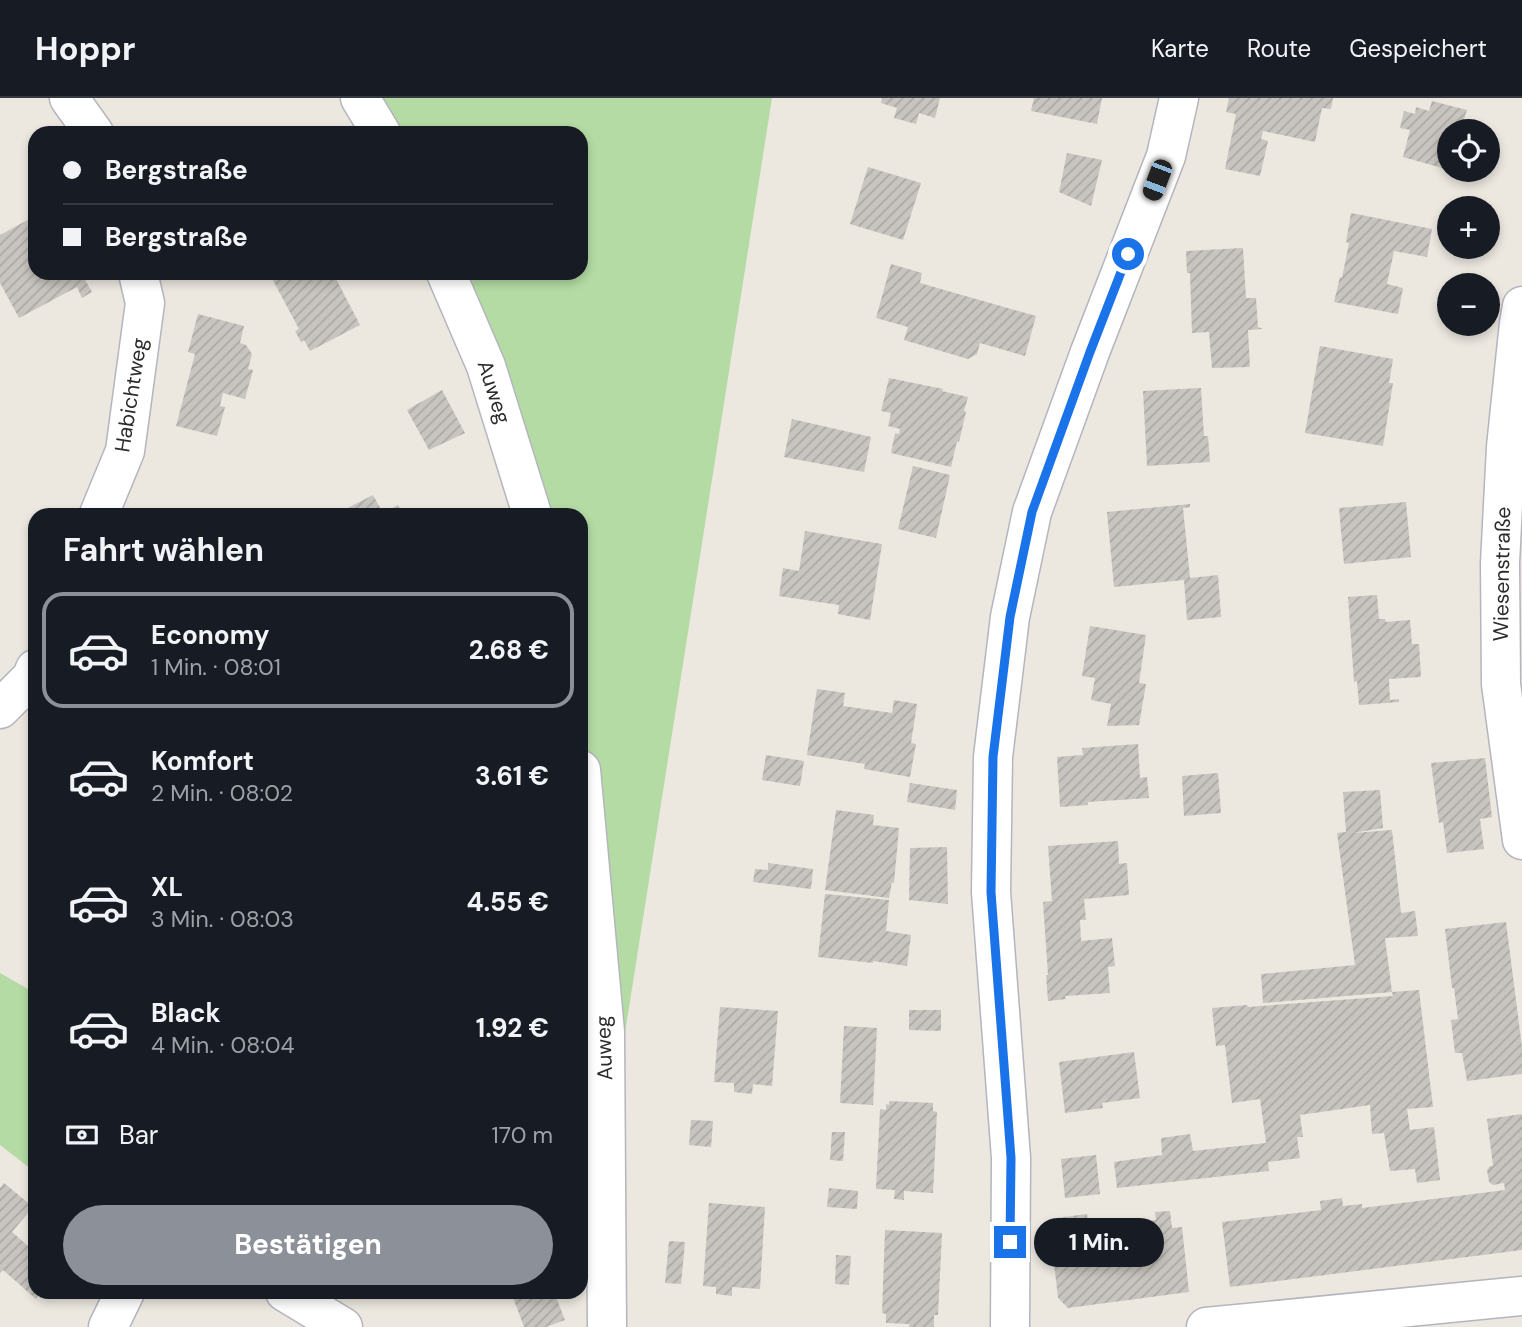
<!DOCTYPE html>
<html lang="de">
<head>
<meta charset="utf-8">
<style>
  :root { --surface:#171b24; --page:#242831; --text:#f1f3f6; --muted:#9ea1a6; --line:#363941; --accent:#8c9099 }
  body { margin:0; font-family:"DM Sans",sans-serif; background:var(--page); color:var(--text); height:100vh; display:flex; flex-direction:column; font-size:26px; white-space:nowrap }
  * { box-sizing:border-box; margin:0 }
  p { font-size:23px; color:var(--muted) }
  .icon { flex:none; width:38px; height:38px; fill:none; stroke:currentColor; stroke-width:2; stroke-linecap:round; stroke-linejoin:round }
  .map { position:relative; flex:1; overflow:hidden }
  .drawer { position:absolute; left:28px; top:410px; width:560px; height:791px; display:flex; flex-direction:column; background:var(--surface); border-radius:21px; box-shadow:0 4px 10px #0003 }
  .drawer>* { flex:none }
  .banner { position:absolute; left:28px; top:28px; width:560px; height:154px; border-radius:21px; box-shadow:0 4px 10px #0003; display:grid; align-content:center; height:154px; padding:0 35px; background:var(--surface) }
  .buttons { position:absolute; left:1437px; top:21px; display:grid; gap:14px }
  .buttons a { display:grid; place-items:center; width:63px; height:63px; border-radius:50%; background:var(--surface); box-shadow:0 4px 10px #0003; font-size:35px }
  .end { position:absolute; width:32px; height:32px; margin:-16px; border:9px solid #1a73e8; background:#fff; box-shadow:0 0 0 4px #fff }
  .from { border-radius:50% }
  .bubble { position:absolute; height:49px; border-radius:24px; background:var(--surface); box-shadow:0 4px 10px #0003; font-size:23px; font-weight:700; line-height:49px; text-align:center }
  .car { position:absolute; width:21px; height:42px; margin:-21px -10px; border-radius:9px; box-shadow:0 0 5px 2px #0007; background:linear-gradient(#222 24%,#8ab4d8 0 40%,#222 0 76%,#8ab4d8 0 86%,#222 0) }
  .banner b { display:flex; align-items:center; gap:24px; height:66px; font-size:26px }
  .banner b+b { border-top:2px solid var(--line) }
  .banner i { width:18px; height:18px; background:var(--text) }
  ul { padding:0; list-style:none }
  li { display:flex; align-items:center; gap:21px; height:116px; margin:0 14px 10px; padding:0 21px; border:4px solid transparent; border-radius:21px }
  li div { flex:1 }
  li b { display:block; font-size:26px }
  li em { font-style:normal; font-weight:700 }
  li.on { border-color:var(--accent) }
  li>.icon { width:63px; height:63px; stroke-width:1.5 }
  h2 { padding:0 35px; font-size:32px; line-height:84px }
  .pay { display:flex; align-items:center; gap:18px; height:77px; padding:0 35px; font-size:26px }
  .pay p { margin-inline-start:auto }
  .action { display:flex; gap:14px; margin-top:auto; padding:14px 35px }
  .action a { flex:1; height:80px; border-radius:42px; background:var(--accent); color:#fff; font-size:28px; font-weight:700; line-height:80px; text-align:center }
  header { display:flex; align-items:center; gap:42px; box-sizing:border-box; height:98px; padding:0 35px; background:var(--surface); border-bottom:2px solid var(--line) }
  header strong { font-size:33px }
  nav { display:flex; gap:38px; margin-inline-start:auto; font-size:24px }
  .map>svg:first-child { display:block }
</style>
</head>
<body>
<header>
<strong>Hoppr</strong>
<nav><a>Karte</a><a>Route</a><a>Gespeichert</a></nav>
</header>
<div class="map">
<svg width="1522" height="1229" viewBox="0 0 1522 1229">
  <defs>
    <pattern id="building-hatch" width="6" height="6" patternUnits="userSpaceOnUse" patternTransform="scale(1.75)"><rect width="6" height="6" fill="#c8c4bf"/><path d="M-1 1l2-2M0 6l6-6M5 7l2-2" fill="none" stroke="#aca9a4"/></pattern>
  </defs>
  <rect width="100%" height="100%" fill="#ece8e0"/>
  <g fill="#b4dba4">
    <polygon points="360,0 772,0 625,935 605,934 581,672 581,416 532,416 446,175 581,175 581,35 381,35"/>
    <polygon points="0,875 35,895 35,1074 0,1047"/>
  </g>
  <g fill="url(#building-hatch)">
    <polygon points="882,0 940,0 935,20 919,15 916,26 894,20 897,10 881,5"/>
    <polygon points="1034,0 1102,0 1097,26 1031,13"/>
    <polygon points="1229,0 1333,0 1331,11 1322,10 1315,44 1263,33 1261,41 1268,43 1260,78 1225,71 1236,16 1226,14"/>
    <polygon points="1432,3 1467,12 1464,21 1477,25 1475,33 1449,33 1449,72 1403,59 1410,32 1400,30 1404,13 1415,16 1416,9 1429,13"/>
    <polygon points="1067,55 1102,62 1091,108 1059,94"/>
    <polygon points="868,69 921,85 903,142 850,126"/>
    <polygon points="1351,115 1432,131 1427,159 1394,153 1387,186 1403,190 1398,216 1334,204 1340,179 1342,180 1349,145 1346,144"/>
    <polygon points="35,118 35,175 81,175 92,194 82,200 77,189 19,220 0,185 0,137"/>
    <polygon points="1243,150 1246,200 1256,200 1258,229 1263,231 1248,232 1250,269 1212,270 1209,234 1192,235 1190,175 1187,175 1186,153"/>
    <polygon points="891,166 922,175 920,185 1036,218 1025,258 980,245 977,256 968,261 904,242 908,229 876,220"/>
    <polygon points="269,175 333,175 360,227 310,253 304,242 301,244 295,233 299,231"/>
    <polygon points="198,216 244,228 240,245 246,247 252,256 248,271 253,272 245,301 223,295 220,308 225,309 217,338 176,328 195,256 188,254"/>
    <polygon points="1320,248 1393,261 1389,285 1393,285 1383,348 1305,335"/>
    <polygon points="889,280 943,291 942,293 968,299 964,313 966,314 959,344 957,343 951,369 891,355 895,335 899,336 900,331 888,328 891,315 881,313"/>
    <polygon points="1201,290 1204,338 1208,338 1210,364 1147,368 1143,293"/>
    <polygon points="442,292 465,335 429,352 407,312"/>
    <polygon points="792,321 871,339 864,374 784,359"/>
    <polygon points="913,368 950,377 936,440 898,431"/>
    <polygon points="373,397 383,415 398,407 403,416 336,416"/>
    <polygon points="1406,404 1411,459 1344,466 1339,410"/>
    <polygon points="1190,406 1190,409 1183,410 1190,480 1218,477 1221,519 1187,522 1184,482 1114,489 1107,414"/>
    <polygon points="805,433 882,446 870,522 838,516 839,507 779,498 783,470 799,473"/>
    <polygon points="1377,497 1379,521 1385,521 1386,524 1410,522 1412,546 1419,546 1421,579 1389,581 1390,602 1399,601 1399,604 1359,607 1357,583 1354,584 1348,499"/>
    <polygon points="1090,528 1146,537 1139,585 1146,586 1139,627 1107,628 1111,606 1091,602 1095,580 1082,578"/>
    <polygon points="817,591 845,595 843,608 892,615 894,602 917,606 911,645 916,646 910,679 864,671 865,666 807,657"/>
    <polygon points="1138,646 1140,680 1147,679 1149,700 1088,704 1088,707 1060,709 1057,659 1083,657 1082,650"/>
    <polygon points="766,657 804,663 800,688 762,682"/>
    <polygon points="1485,660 1492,719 1480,721 1484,751 1447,755 1443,724 1439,725 1431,665"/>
    <polygon points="1218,675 1221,715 1184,718 1182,678"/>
    <polygon points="910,685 957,692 955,712 907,704"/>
    <polygon points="1380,692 1383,730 1353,735 1392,732 1401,815 1415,813 1418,838 1385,840 1392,894 1263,905 1261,876 1355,867 1337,735 1346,734 1343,694"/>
    <polygon points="836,712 874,717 873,727 899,730 894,785 892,784 889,800 825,792"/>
    <polygon points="1118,743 1119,766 1127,765 1129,797 1084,801 1086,822 1080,822 1081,843 1112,840 1115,868 1108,869 1110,895 1065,898 1066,901 1048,903 1046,877 1048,877 1043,804 1052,803 1048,748"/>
    <polygon points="947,749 948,806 909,802 910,750"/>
    <polygon points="768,765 813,771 811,791 753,784 755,771 768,772"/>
    <polygon points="825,796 889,802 886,833 911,837 907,868 873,863 873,865 818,859"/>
    <polygon points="1506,824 1522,949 1522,976 1467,983 1462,955 1455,955 1451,922 1458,921 1454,890 1452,890 1445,831"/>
    <polygon points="1419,892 1433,1009 1407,1011 1410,1032 1434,1029 1440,1082 1417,1085 1415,1071 1390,1073 1384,1035 1372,1036 1370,1007 1300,1017 1303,1039 1297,1039 1300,1060 1268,1064 1269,1073 1117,1090 1114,1064 1162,1057 1161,1040 1190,1036 1193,1053 1266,1045 1260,1001 1232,1005 1225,947 1216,948 1212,910 1247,907 1248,909 1393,898 1392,894"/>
    <polygon points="720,909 778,913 772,988 753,986 752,996 734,994 734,985 714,984"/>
    <polygon points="909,912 941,912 941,933 909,932"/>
    <polygon points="844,928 877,930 873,1007 840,1005"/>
    <polygon points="1134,954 1140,1000 1102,1005 1103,1010 1065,1015 1059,964"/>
    <polygon points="889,1003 933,1005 933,1013 937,1014 933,1095 904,1093 904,1102 894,1101 895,1092 876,1091 880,1011 886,1012 886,1006 889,1007"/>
    <polygon points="1522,1016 1522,1152 1230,1189 1222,1124 1321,1112 1320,1103 1342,1100 1343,1108 1362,1106 1362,1110 1505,1092 1504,1085 1493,1087 1489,1084 1487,1072 1490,1068 1493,1068 1487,1021"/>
    <polygon points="691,1022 713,1023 711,1049 689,1047"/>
    <polygon points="832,1034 845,1034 843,1063 830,1062"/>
    <polygon points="1096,1057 1100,1096 1065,1100 1061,1061"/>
    <polygon points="4,1085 33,1109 12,1134 35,1154 35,1194 42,1194 36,1201 3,1172 0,1175 0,1090"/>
    <polygon points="829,1090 858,1093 857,1111 827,1109"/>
    <polygon points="709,1105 765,1109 760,1191 732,1189 732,1198 716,1196 716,1189 703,1188"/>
    <polygon points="1170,1113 1172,1130 1182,1129 1189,1194 1068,1210 1058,1200 1049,1121 1087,1116 1090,1141 1122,1137 1121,1126 1156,1122 1155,1114"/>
    <polygon points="885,1132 942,1135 938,1217 934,1217 934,1229 909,1229 909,1226 886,1225 886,1216 882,1215"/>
    <polygon points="669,1143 685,1144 681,1186 665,1185"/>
    <polygon points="836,1157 851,1158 849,1187 835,1186"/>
    <polygon points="511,1194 554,1194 565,1222 546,1229 524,1229"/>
  </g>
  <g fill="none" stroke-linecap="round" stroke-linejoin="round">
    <defs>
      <g id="minor">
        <polyline points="69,0 94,35"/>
        <polyline points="360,0 381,35"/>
        <polyline points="446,175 486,268 532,416"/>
        <polyline points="1522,208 1519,225 1506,349 1500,465 1501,586 1522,742"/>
        <polyline points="99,416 125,353 145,205 138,175"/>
        <polyline points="0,611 32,579 35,571"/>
        <polyline points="581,672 605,934 607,1229"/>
        <polyline points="285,1194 343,1229"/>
        <polyline points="108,1229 125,1194"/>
        <polyline points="1010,1229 1011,1060 991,794 993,659 1010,519 1032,414 1090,254 1166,58 1179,0"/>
        <polyline points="1206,1229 1522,1198"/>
      </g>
    </defs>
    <use href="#minor" stroke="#b4b5be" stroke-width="41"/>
    <use href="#minor" stroke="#fff" stroke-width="38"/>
  </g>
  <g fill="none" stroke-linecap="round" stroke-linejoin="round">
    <polyline stroke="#1a73e8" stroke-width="9" points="1010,1144 1011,1060 991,794 993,659 1010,519 1032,414 1090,254 1128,156"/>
  </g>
  <g text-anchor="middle" stroke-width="6" stroke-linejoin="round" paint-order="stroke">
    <g font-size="21" fill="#2c2c2c" stroke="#fff">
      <text transform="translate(494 294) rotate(72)" y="7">Auweg</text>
      <text transform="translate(131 297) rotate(-81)" y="7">Habichtweg</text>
      <text transform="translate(1502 476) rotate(-89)" y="7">Wiesenstraße</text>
      <text transform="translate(604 950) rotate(-92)" y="7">Auweg</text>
    </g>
  </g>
</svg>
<div class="buttons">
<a><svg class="icon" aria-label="locate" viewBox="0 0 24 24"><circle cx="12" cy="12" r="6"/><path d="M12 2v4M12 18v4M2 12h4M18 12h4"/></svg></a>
<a>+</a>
<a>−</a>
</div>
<i class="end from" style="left:1128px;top:156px"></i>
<i class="end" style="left:1010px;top:1144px"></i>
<div class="bubble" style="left:1034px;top:1120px;width:130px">1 Min.</div>
<i class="car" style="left:1157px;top:82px;rotate:201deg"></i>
<div class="banner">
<b><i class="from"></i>Bergstraße</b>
<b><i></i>Bergstraße</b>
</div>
<section class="drawer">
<h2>Fahrt wählen</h2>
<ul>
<li class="on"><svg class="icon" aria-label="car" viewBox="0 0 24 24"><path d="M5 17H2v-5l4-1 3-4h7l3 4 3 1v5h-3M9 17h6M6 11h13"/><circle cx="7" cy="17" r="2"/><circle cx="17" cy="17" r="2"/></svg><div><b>Economy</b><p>1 Min. · 08:01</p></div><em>2.68 €</em></li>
<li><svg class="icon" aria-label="car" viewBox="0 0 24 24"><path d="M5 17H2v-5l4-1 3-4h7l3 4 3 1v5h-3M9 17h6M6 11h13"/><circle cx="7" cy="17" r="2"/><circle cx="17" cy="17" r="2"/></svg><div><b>Komfort</b><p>2 Min. · 08:02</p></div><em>3.61 €</em></li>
<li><svg class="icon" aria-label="car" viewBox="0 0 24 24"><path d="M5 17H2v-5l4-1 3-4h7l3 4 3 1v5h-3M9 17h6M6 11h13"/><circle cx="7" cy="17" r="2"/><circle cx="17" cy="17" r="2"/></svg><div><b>XL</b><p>3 Min. · 08:03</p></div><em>4.55 €</em></li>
<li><svg class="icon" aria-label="car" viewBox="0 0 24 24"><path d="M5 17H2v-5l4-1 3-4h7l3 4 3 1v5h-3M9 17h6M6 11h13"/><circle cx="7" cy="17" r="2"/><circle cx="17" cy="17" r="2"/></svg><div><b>Black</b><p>4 Min. · 08:04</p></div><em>1.92 €</em></li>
</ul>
<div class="pay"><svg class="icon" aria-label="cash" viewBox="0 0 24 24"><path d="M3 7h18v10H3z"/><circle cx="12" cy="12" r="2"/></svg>Bar<p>170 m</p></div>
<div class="action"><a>Bestätigen</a></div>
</section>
</div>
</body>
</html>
